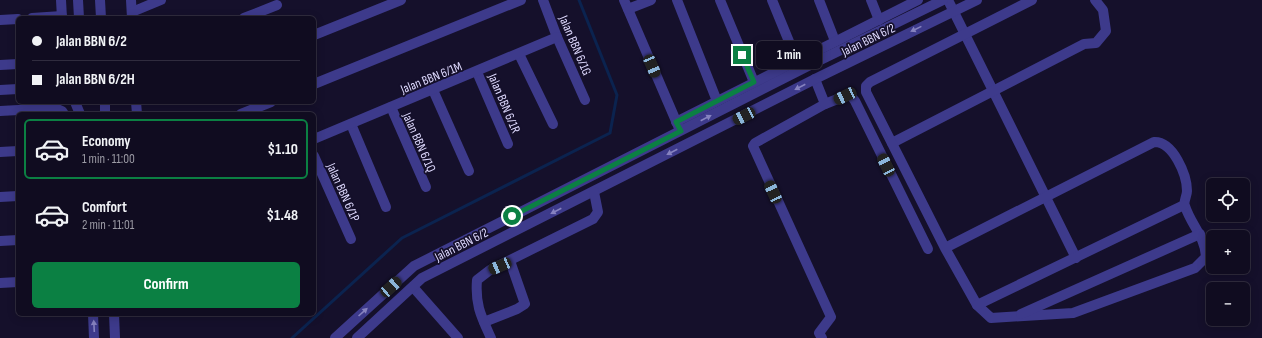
<!DOCTYPE html>
<html lang="en">
<head>
<meta charset="utf-8">
<style>
  :root { --surface:#100c20; --page:#1e1a2d; --text:#f1f3f6; --muted:#9c9ba5; --line:#302c3e; --accent:#0b8043 }
  body { margin:0; font-family:"Sofia Sans Condensed",sans-serif; background:var(--page); color:var(--text); height:100vh; display:flex; flex-direction:column; font-size:15px; white-space:nowrap }
  * { box-sizing:border-box; margin:0 }
  p { font-size:13px; color:var(--muted) }
  .icon { flex:none; width:22px; height:22px; fill:none; stroke:currentColor; stroke-width:2; stroke-linecap:round; stroke-linejoin:round }
  .map { position:relative; flex:1; overflow:hidden }
  .details { position:absolute; left:16px; top:112px; width:300px; height:204px; display:flex; flex-direction:column; background:var(--surface); border-radius:6px; box-shadow:0 2px 10px #0003,0 0 0 1px var(--line) }
  .details>* { flex:none }
  .hud { position:absolute; left:16px; top:16px; width:300px; height:88px; border-radius:6px; box-shadow:0 2px 10px #0003,0 0 0 1px var(--line); display:grid; align-content:center; height:88px; padding:0 16px; background:var(--surface) }
  .tools { position:absolute; left:1206px; top:178px; display:grid; gap:8px }
  .tools a { display:grid; place-items:center; width:44px; height:44px; border-radius:6px; background:var(--surface); box-shadow:0 2px 10px #0003,0 0 0 1px var(--line); font-size:20px }
  .end { position:absolute; width:18px; height:18px; margin:-9px; border:5px solid #0b8043; background:#fff; box-shadow:0 0 0 2px #fff }
  .from { border-radius:50% }
  .bubble { position:absolute; height:28px; border-radius:6px; background:var(--surface); box-shadow:0 2px 10px #0003,0 0 0 1px var(--line); font-size:13px; font-weight:700; line-height:28px; text-align:center }
  .car { position:absolute; width:12px; height:24px; margin:-12px -6px; border-radius:5px; box-shadow:0 0 3px 1px #0007; background:linear-gradient(#222 24%,#8ab4d8 0 40%,#222 0 76%,#8ab4d8 0 86%,#222 0) }
  .hud b { display:flex; align-items:center; gap:14px; height:38px; font-size:15px }
  .hud b+b { border-top:1px solid var(--line) }
  .hud i { width:10px; height:10px; background:var(--text) }
  ul { padding:7px 0 0; list-style:none }
  li { display:flex; align-items:center; gap:12px; height:60px; margin:0 8px 6px; padding:0 8px; border:2px solid transparent; border-radius:6px }
  li div { flex:1 }
  li b { display:block; font-size:15px }
  li em { font-style:normal; font-weight:700 }
  li.on { border-color:var(--accent) }
  li>.icon { width:36px; height:36px; stroke-width:1.5 }
  .primary-button { display:flex; gap:8px; margin-top:auto; padding:8px 16px }
  .primary-button a { flex:1; height:46px; border-radius:6px; background:var(--accent); color:#fff; font-size:16px; font-weight:700; line-height:46px; text-align:center }
  .map>svg:first-child { display:block }
</style>
</head>
<body>
<div class="map">
<svg width="1262" height="338" viewBox="0 0 1262 338">
  <rect width="100%" height="100%" fill="#15102b"/>
  <g fill="none" stroke-linecap="round" stroke-linejoin="round">
    <polyline stroke="#0b234f" stroke-width="3" points="292,338 402,238 610,133 617,95 579,0"/>
    <g stroke="#3d3a8b" stroke-width="10">
      <polyline points="61,0 62,18"/>
      <polyline points="78,0 79,18"/>
      <polyline points="100,0 101,18"/>
      <polyline points="131,0 132,18"/>
      <polyline points="543,0 557,37 585,100"/>
      <polyline points="624,0 679,128"/>
      <polyline points="677,0 717,101"/>
      <polyline points="720,0 754,82"/>
      <polyline points="772,0 797,61"/>
      <polyline points="819,0 835,41"/>
      <polyline points="871,0 879,20"/>
      <polyline points="948,0 1076,258"/>
      <polyline points="628,9 651,0"/>
      <polyline points="132,12 161,0"/>
      <polyline points="32,18 62,16"/>
      <polyline points="244,18 277,5"/>
      <polyline points="0,20 18,19"/>
      <polyline points="314,35 401,0"/>
      <polyline points="519,54 553,124"/>
      <polyline points="0,65 18,64"/>
      <polyline points="477,72 508,144"/>
      <polyline points="815,79 825,104 755,143 753,146 831,317 819,333 822,338"/>
      <polyline points="314,84 521,0"/>
      <polyline points="0,90 18,89"/>
      <polyline points="433,90 469,171"/>
      <polyline points="75,102 80,114"/>
      <polyline points="105,102 105,114"/>
      <polyline points="136,102 137,114"/>
      <polyline points="825,104 845,96 851,96 855,101 928,249"/>
      <polyline points="391,107 426,187"/>
      <polyline points="0,111 55,108 62,111 64,114"/>
      <polyline points="241,114 271,102"/>
      <polyline points="676,122 918,0"/>
      <polyline points="351,124 386,207"/>
      <polyline points="314,139 557,37"/>
      <polyline points="892,143 1084,44 1096,43 1106,31 1103,10 1095,0"/>
      <polyline points="0,152 18,151"/>
      <polyline points="314,156 351,239"/>
      <polyline points="0,197 18,196"/>
      <polyline points="0,241 18,240"/>
      <path d="M945,248l209,-106c19,-1 33,33 33,49 0,5 -4,11 -2,15 6,19 20,30 21,51l-11,11 -122,45 -82,5 -14,-13 -32,-57 -79,-156v-6l4,-4 162,-82"/>
      <polyline points="0,283 18,282"/>
      <polyline points="413,287 458,338"/>
      <polyline points="977,305 1184,205"/>
      <polyline points="93,314 94,338"/>
      <polyline points="114,314 115,338"/>
      <polyline points="1021,314 1200,234"/>
      <polyline points="484,322 517,309 525,304 510,261"/>
      <polyline points="335,338 414,266 808,66 943,0"/>
      <polyline points="357,338 422,278 815,79 977,0"/>
      <path d="M491,338c-10,-22 -16,-33 -14,-58l13,-10 103,-51 5,-7 -4,-20"/>
    </g>
  </g>
  <defs><path id="oneway-solid" d="M-6-.8H1V-3.2L6.5 0L1 3.2V.8H-6Z"/></defs>
  <g fill="#8682bf">
    <use href="#oneway-solid" transform="translate(916 29) rotate(154)"/>
    <use href="#oneway-solid" transform="translate(800 87) rotate(153)"/>
    <use href="#oneway-solid" transform="translate(706 118) rotate(-27)"/>
    <use href="#oneway-solid" transform="translate(672 152) rotate(153)"/>
    <use href="#oneway-solid" transform="translate(556 211) rotate(153)"/>
    <use href="#oneway-solid" transform="translate(363 312) rotate(-42)"/>
    <use href="#oneway-solid" transform="translate(94 326) rotate(-93)"/>
  </g>
  <g fill="none" stroke-linecap="round" stroke-linejoin="round">
    <polyline stroke="#0b8043" stroke-width="5" points="512,216 681,131 676,122 754,82 742,55"/>
  </g>
  <g text-anchor="middle" stroke-width="3.5" stroke-linejoin="round" paint-order="stroke">
    <g font-size="13" fill="#dfdaff" stroke="#15102b">
      <text transform="translate(868 39) rotate(-26)" y="5">Jalan BBN 6/2</text>
      <text transform="translate(576 45) rotate(67)" y="5">Jalan BBN 6/1G</text>
      <text transform="translate(431 77) rotate(-22)" y="5">Jalan BBN 6/1M</text>
      <text transform="translate(505 103) rotate(67)" y="5">Jalan BBN 6/1R</text>
      <text transform="translate(420 142) rotate(66)" y="5">Jalan BBN 6/1Q</text>
      <text transform="translate(344 192) rotate(66)" y="5">Jalan BBN 6/1P</text>
      <text transform="translate(461 244) rotate(-27)" y="5">Jalan BBN 6/2</text>
    </g>
  </g>
</svg>
<div class="tools">
<a><svg class="icon" aria-label="locate" viewBox="0 0 24 24"><circle cx="12" cy="12" r="6"/><path d="M12 2v4M12 18v4M2 12h4M18 12h4"/></svg></a>
<a>+</a>
<a>−</a>
</div>
<i class="end from" style="left:512px;top:216px"></i>
<i class="end" style="left:742px;top:55px"></i>
<div class="bubble" style="left:756px;top:41px;width:66px">1 min</div>
<i class="car" style="left:652px;top:66px;rotate:157deg"></i>
<i class="car" style="left:845px;top:96px;rotate:245deg"></i>
<i class="car" style="left:744px;top:116px;rotate:243deg"></i>
<i class="car" style="left:886px;top:165px;rotate:334deg"></i>
<i class="car" style="left:773px;top:192px;rotate:335deg"></i>
<i class="car" style="left:500px;top:266px;rotate:247deg"></i>
<i class="car" style="left:391px;top:287px;rotate:48deg"></i>
<div class="hud">
<b><i class="from"></i>Jalan BBN 6/2</b>
<b><i></i>Jalan BBN 6/2H</b>
</div>
<section class="details">
<ul>
<li class="on"><svg class="icon" aria-label="car" viewBox="0 0 24 24"><path d="M5 17H2v-5l4-1 3-4h7l3 4 3 1v5h-3M9 17h6M6 11h13"/><circle cx="7" cy="17" r="2"/><circle cx="17" cy="17" r="2"/></svg><div><b>Economy</b><p>1 min · 11:00</p></div><em>$1.10</em></li>
<li><svg class="icon" aria-label="car" viewBox="0 0 24 24"><path d="M5 17H2v-5l4-1 3-4h7l3 4 3 1v5h-3M9 17h6M6 11h13"/><circle cx="7" cy="17" r="2"/><circle cx="17" cy="17" r="2"/></svg><div><b>Comfort</b><p>2 min · 11:01</p></div><em>$1.48</em></li>
</ul>
<div class="primary-button"><a>Confirm</a></div>
</section>
</div>
</body>
</html>
